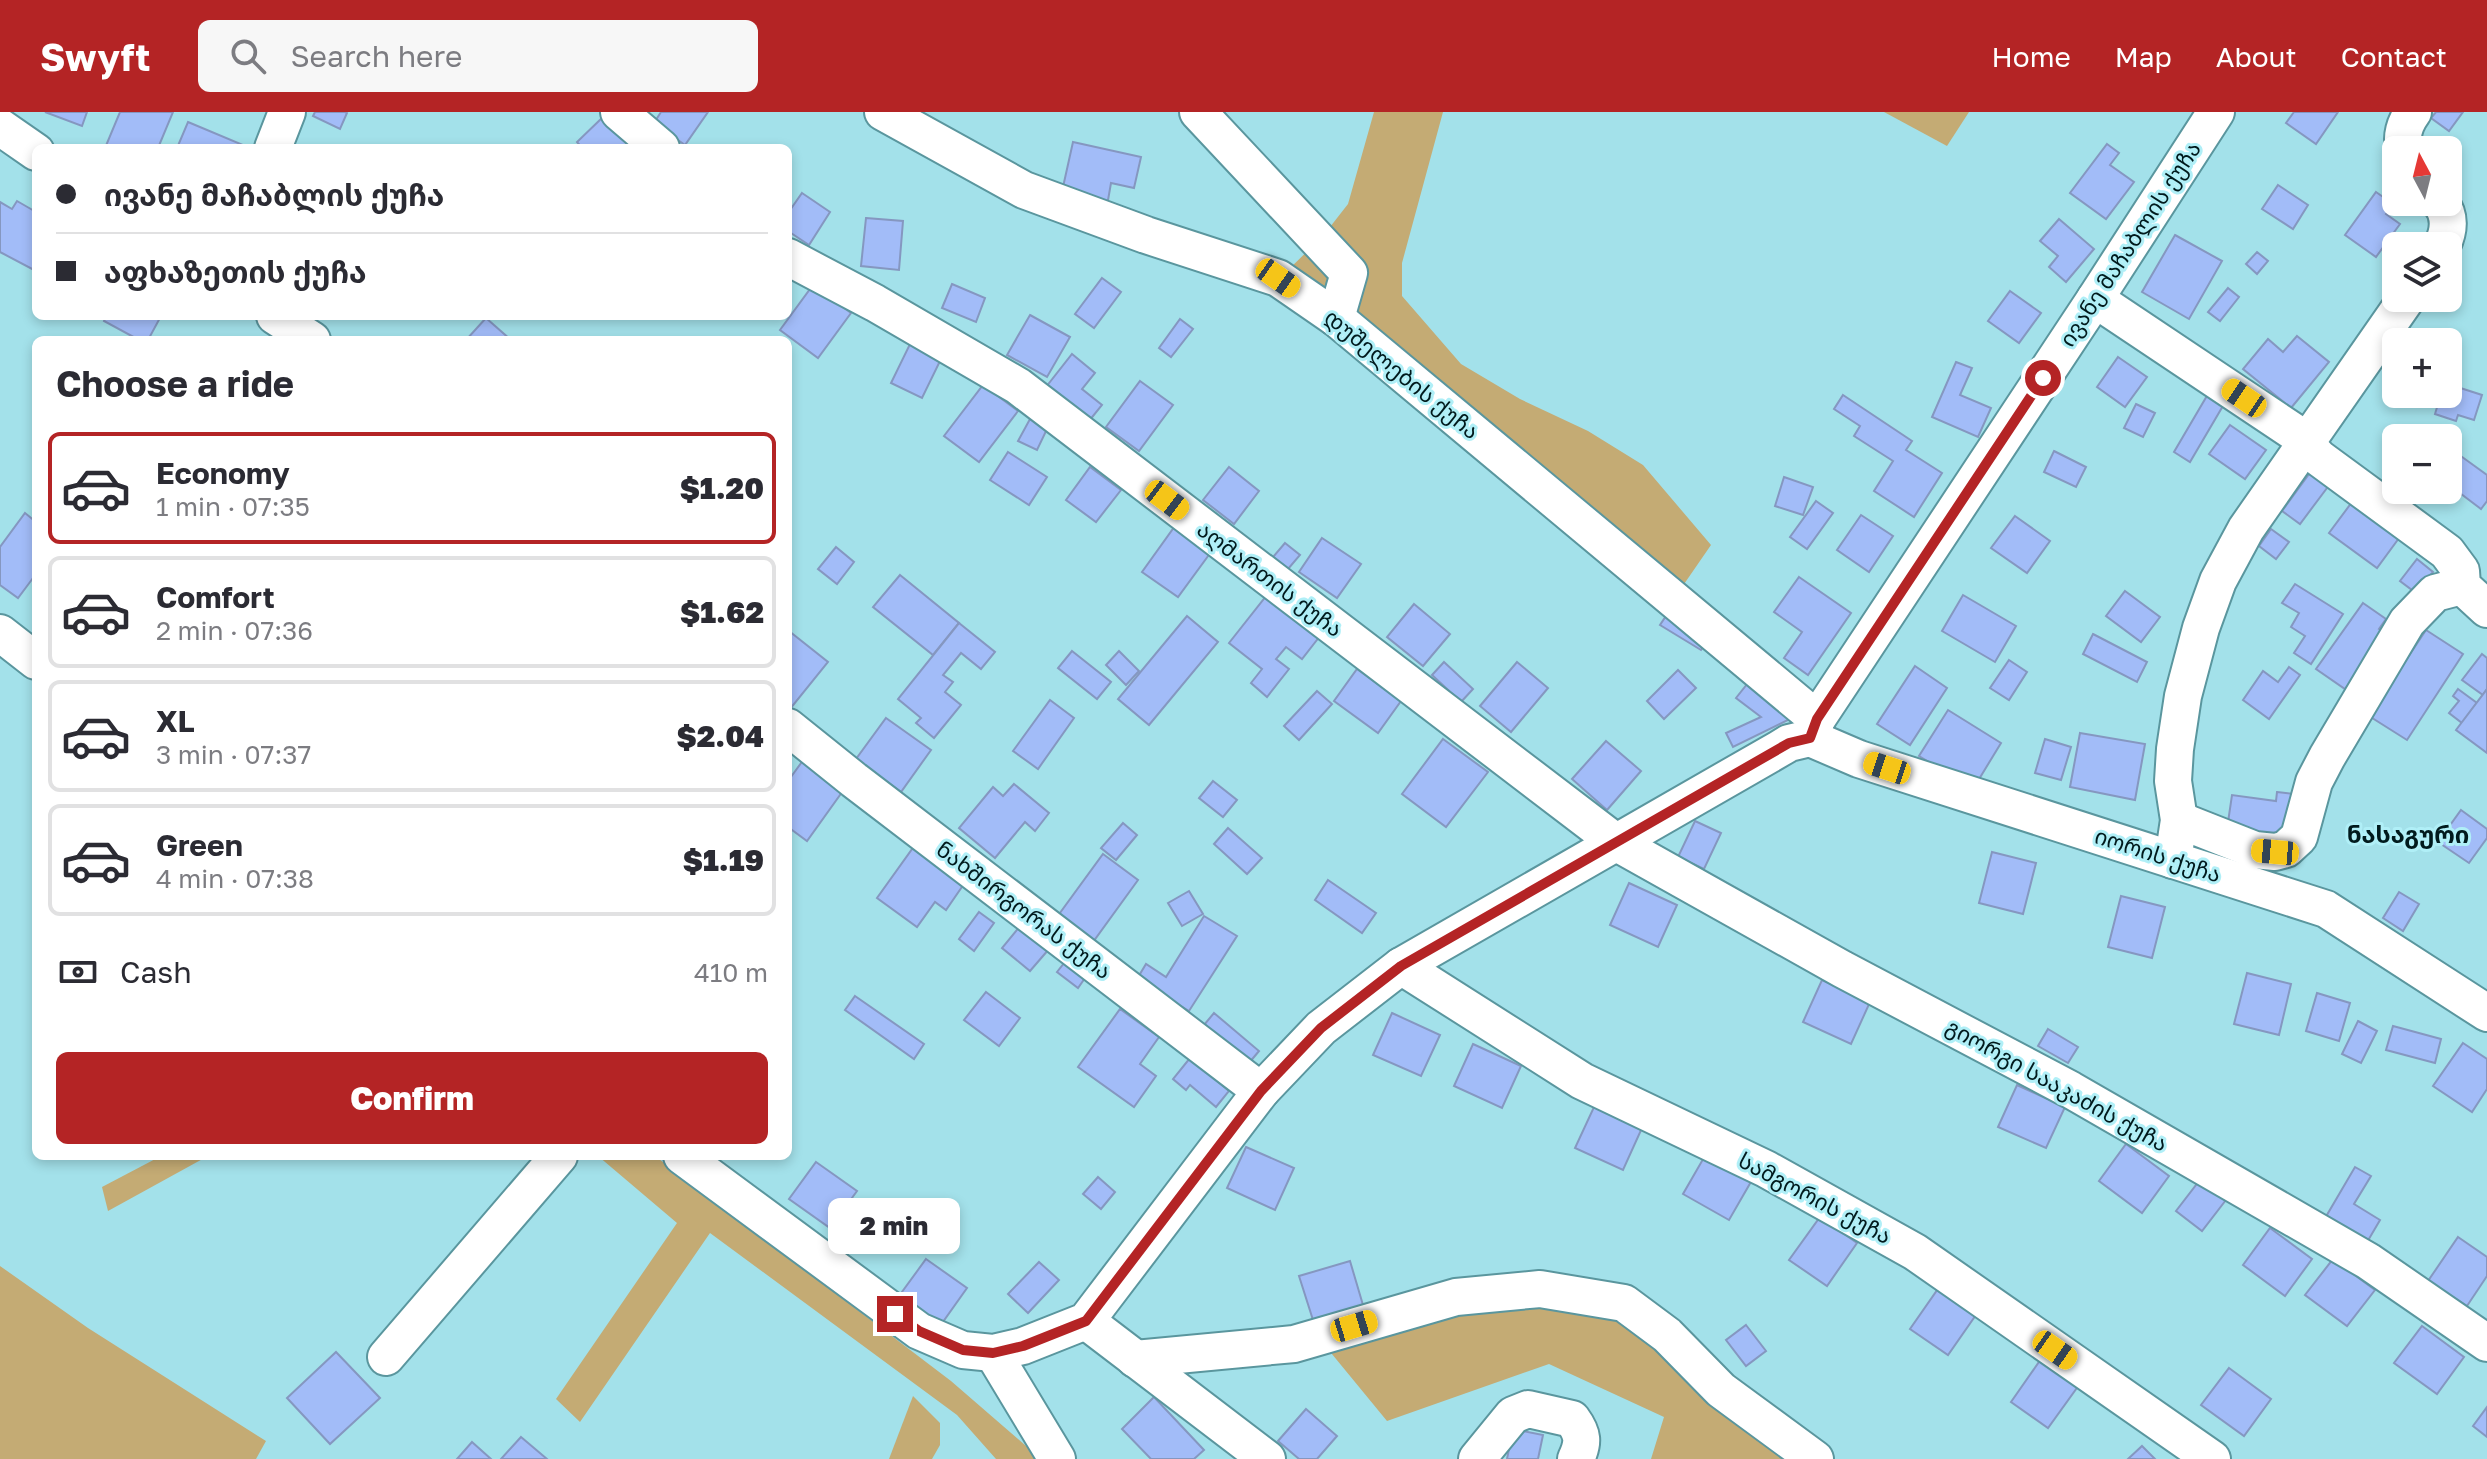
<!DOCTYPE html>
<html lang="en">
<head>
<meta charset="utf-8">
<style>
  :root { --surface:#fff; --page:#f7f7f7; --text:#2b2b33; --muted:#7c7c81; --line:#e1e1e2; --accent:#b42425 }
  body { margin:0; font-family:"Golos Text","Noto Sans Georgian",sans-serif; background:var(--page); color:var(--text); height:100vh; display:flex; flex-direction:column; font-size:30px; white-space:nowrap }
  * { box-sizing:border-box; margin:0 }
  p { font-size:26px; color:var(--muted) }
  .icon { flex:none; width:44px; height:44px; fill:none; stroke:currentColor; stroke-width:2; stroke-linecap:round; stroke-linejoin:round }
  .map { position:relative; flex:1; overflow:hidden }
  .sheet { position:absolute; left:32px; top:224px; width:760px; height:824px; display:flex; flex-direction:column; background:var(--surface); border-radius:12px; box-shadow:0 4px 12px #0003 }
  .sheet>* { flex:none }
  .top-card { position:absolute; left:32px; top:32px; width:760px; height:176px; border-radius:12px; box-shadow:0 4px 12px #0003; display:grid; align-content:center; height:176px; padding:0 24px; background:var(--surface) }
  .needle { width:52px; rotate:353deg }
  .buttons { position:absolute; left:2382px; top:24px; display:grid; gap:16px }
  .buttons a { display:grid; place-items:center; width:80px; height:80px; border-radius:12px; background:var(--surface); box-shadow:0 4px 12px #0003; font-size:40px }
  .end { position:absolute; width:36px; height:36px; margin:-18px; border:10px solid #b42425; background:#fff; box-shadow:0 0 0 4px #fff }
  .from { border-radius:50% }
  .bubble { position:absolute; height:56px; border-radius:12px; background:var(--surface); box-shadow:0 4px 12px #0003; font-size:26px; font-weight:800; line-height:56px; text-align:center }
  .car { position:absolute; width:24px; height:48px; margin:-24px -12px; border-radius:10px; box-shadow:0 0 6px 2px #0007; background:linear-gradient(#f5c518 24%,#345 0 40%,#f5c518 0 76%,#345 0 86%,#f5c518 0) }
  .top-card b { display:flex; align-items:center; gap:28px; height:76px; font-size:30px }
  .top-card b+b { border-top:2px solid var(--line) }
  .top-card i { width:20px; height:20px; background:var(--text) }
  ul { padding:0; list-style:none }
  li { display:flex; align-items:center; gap:24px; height:112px; margin:0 16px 12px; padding:0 8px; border:4px solid var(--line); border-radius:12px }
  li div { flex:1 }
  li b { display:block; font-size:30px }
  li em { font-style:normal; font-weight:800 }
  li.selected { border-color:var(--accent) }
  li>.icon { width:72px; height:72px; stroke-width:1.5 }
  h2 { padding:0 24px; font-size:36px; line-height:96px }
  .pay { display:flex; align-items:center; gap:20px; height:88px; padding:0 24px; font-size:30px }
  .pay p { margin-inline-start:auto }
  .button { display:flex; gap:16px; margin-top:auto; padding:16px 24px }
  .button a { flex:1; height:92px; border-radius:12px; background:var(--accent); color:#fff; font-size:32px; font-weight:800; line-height:92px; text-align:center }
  header { display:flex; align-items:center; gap:48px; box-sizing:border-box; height:112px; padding:0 40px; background:var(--accent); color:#fff }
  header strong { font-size:38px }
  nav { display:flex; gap:44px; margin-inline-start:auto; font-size:28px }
  .search { width:560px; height:72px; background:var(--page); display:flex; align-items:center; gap:20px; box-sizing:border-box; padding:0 28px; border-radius:12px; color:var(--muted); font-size:30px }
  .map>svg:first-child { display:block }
</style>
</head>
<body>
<header>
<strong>Swyft</strong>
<div class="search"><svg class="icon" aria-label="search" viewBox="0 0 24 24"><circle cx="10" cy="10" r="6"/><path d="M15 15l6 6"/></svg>Search here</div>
<nav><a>Home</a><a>Map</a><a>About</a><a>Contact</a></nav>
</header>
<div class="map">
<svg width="2487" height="1347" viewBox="0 0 2487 1347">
  <rect width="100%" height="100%" fill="#a3e1ea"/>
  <g fill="#c4ab74">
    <polygon points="1374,0 1443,0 1402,151 1402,184 1461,252 1520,287 1588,319 1643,353 1711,433 1682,475 1287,159 1323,124 1348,92"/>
    <polygon points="1884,0 1969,0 1947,34"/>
    <polygon points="161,1044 208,1044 108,1099 102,1075"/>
    <polygon points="598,1044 655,1044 951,1269 1041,1347 996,1347 957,1303 710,1121 580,1310 556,1287 677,1111"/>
    <polygon points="0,1154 88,1216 266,1329 256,1347 0,1347"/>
    <polygon points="1533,1190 1634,1208 1799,1347 1651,1347 1664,1305 1549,1252 1387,1309 1327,1236 1456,1197"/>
    <polygon points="913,1284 940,1311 940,1333 932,1347 889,1347"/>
  </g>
  <g fill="#a2bcf8" stroke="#8597c0" stroke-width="2">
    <polygon points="45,0 87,0 82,14"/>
    <polygon points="120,0 173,0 158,36 105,36"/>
    <polygon points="315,0 345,0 347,1 340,17 313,4"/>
    <polygon points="661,0 708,0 685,33 654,11"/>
    <polygon points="2294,0 2338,0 2316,32 2286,11"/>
    <polygon points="2436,0 2463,0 2449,19 2431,6"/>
    <polygon points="604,4 634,36 582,36 577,30"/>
    <polygon points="188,10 243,33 242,36 177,36"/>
    <polygon points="1073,30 1141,45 1134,76 1111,71 1107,94 1061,84"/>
    <polygon points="2107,32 2119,41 2110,53 2134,70 2106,107 2070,81"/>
    <polygon points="2278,73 2308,93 2293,117 2262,97"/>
    <polygon points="2376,80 2393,92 2386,102 2400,112 2376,145 2345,123"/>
    <polygon points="802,81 830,100 809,133 788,119 788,101"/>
    <polygon points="17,89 36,100 36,159 0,140 0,90 12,97"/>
    <polygon points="866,106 903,109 899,158 861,154"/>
    <polygon points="2059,107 2094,137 2066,170 2049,155 2058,144 2040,129"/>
    <polygon points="2175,123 2222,149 2189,207 2142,180"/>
    <polygon points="2257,140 2268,149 2257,162 2246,152"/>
    <polygon points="1102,166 1121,180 1094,216 1075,202"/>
    <polygon points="952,172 985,186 976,210 942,196"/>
    <polygon points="813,173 851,201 818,246 780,218"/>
    <polygon points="2228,176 2239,185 2220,209 2208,200"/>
    <polygon points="2010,179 2041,201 2019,231 1988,209"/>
    <polygon points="1030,203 1070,225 1047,265 1007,243"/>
    <polygon points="106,204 161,204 148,228 139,228 104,209"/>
    <polygon points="486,206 511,228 466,228"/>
    <polygon points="1180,207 1193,217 1171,245 1159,236"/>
    <polygon points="2297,224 2329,250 2291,296 2243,257 2268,227 2283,240"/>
    <polygon points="911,230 942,245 922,286 891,271"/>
    <polygon points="1072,242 1095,261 1082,277 1102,293 1089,309 1046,275"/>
    <polygon points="2118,245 2147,265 2125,295 2097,275"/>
    <polygon points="1956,250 1972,256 1960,283 1991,296 1978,325 1932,305"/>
    <polygon points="1140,269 1173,293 1139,339 1106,315"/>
    <polygon points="2448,272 2482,283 2474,308 2458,303 2456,309 2435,302 2441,282 2448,282"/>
    <polygon points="983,273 1018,299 979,350 944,324"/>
    <polygon points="2211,277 2227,287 2190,350 2174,340"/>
    <polygon points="1843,283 1912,329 1906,338 1942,361 1914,405 1874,379 1893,349 1854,324 1860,314 1834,297"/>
    <polygon points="2136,292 2155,301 2143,325 2124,316"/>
    <polygon points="1030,307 1048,315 1037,338 1018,329"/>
    <polygon points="2230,313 2266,338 2245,367 2209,342"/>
    <polygon points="2054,339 2086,355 2076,375 2044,360"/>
    <polygon points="1008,340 1047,365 1029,393 990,368"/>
    <polygon points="2458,342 2487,363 2487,389 2481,397 2448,372 2448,355"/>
    <polygon points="1090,355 1121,378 1096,410 1066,388"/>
    <polygon points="1229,355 1259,379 1234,412 1203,388"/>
    <polygon points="2312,358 2330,372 2300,412 2282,399"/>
    <polygon points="1784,365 1813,375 1803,403 1775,394"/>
    <polygon points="2355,386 2402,422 2377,456 2329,421"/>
    <polygon points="1816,389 1833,401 1807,437 1790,425"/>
    <polygon points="25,401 36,410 36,462 18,486 0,473 0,435"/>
    <polygon points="1861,403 1893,424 1869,460 1837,438"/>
    <polygon points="2015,404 2050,429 2027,461 1991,436"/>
    <polygon points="1175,414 1211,440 1178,485 1142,460"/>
    <polygon points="2271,417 2289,430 2276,447 2259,434"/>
    <polygon points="1322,426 1361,452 1337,486 1299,460"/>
    <polygon points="1285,431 1300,443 1288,457 1273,445"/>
    <polygon points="836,435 854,450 837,472 818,457"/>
    <polygon points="2417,447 2433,460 2416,481 2400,469"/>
    <polygon points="900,463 959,511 933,543 873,495"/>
    <polygon points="1799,465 1851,501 1808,563 1784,546 1802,520 1774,500"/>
    <polygon points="2295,472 2343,502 2311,552 2294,541 2305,524 2291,515 2299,501 2282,491"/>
    <polygon points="2125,479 2160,505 2141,530 2106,504"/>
    <polygon points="1267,483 1320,524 1302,547 1286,535 1276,547 1289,557 1267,585 1251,571 1262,557 1229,531"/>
    <polygon points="1963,483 2016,514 1995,550 1942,519"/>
    <polygon points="2363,491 2386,507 2379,517 2386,521 2345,577 2316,557"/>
    <polygon points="1414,492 1450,522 1423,554 1387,525"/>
    <polygon points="1670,498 1710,524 1701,538 1660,513"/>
    <polygon points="1187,504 1218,530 1149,613 1118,587"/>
    <polygon points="959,511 995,540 981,557 961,541 943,563 953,570 945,580 961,593 934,626 916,611 921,606 898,587"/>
    <polygon points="2426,518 2463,542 2407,628 2369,604"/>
    <polygon points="789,519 828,550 790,597 788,596"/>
    <polygon points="2093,522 2147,550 2137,570 2083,542"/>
    <polygon points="1072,539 1111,570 1097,587 1058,556"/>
    <polygon points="1119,539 1139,559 1126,573 1106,553"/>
    <polygon points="2482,542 2487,546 2487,577 2483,583 2462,568"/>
    <polygon points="2009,548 2027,560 2009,588 1990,576"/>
    <polygon points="1444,550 1473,577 1461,590 1432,563"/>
    <polygon points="1517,550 1548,576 1511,620 1480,594"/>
    <polygon points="1915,554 1947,576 1910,633 1877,612"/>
    <polygon points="2289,555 2300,563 2269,607 2243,588 2263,559 2278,570"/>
    <polygon points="1357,557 1401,589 1378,621 1334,589"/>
    <polygon points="1678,558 1696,576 1664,607 1647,589"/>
    <polygon points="1752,566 1798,603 1733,635 1726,621 1761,605 1736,586"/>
    <polygon points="2458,577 2477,591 2462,611 2449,601 2459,589 2453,584"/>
    <polygon points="2487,577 2487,641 2456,618"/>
    <polygon points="1317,579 1332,592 1299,628 1284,614"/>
    <polygon points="1050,588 1074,606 1038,657 1013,639"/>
    <polygon points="1948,598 2001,631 1973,677 1919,644"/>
    <polygon points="886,606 931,638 901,680 856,647"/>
    <polygon points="2080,621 2145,632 2135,688 2070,675"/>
    <polygon points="1443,627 1488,660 1446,715 1402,682"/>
    <polygon points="2045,627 2071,635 2061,668 2035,661"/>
    <polygon points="1606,629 1641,659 1607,698 1572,667"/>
    <polygon points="804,647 845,676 807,729 788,715 788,669"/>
    <polygon points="1213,669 1237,688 1223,705 1199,686"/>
    <polygon points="1014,672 1049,701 1035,719 1025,710 995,746 959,716 993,675 1003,684"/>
    <polygon points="2277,680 2294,682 2288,726 2227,717 2232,683 2276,689"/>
    <polygon points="2461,698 2487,717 2487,726 2469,751 2438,730"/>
    <polygon points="1695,709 1721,721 1704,757 1678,745"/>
    <polygon points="1123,711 1137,723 1116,748 1101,736"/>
    <polygon points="1228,716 1262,746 1247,762 1214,732"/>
    <polygon points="915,733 966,769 946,798 935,790 917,815 877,786"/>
    <polygon points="1992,740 2036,751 2023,802 1979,791"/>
    <polygon points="1103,742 1138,768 1093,830 1057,805"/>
    <polygon points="1328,768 1376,801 1362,821 1315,788"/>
    <polygon points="1629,771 1677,793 1658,835 1610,813"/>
    <polygon points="1189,779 1203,802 1182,814 1168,791"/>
    <polygon points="2399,780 2419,792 2403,819 2383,806"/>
    <polygon points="2121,784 2165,795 2152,846 2108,835"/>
    <polygon points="979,800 994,811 974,839 959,827"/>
    <polygon points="1204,804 1237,824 1189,899 1137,867 1146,852 1166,865"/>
    <polygon points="1021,813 1049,837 1030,859 1002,836"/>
    <polygon points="1065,850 1085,866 1078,876 1057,860"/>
    <polygon points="2247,861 2291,872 2279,923 2234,912"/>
    <polygon points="1822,868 1870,890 1851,932 1803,910"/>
    <polygon points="986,880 1020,906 999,934 964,908"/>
    <polygon points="2317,881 2350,891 2339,929 2306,919"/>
    <polygon points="855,884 924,932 914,947 845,898"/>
    <polygon points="1120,897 1159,925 1140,952 1156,964 1134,995 1078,955"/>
    <polygon points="1214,901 1259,939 1244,957 1199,919"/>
    <polygon points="1392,901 1440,923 1421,964 1373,943"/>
    <polygon points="2358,909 2377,919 2361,951 2342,942"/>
    <polygon points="2393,914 2441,927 2435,951 2386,938"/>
    <polygon points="2048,917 2078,935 2068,951 2038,934"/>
    <polygon points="2463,931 2487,947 2487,977 2472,1000 2433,974"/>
    <polygon points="1473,932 1521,954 1502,996 1454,974"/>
    <polygon points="1190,946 1229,979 1216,995 1190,973 1186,978 1173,967"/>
    <polygon points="2017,973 2065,995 2046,1036 1998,1015"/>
    <polygon points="1594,995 1642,1016 1623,1058 1575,1036"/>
    <polygon points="2126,1032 2169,1064 2142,1101 2099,1069"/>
    <polygon points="1246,1035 1294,1056 1275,1098 1227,1076"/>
    <polygon points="1706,1042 1752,1068 1729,1108 1683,1082"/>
    <polygon points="816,1050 857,1079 830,1116 789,1087"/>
    <polygon points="2355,1055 2371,1064 2354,1092 2380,1108 2366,1132 2324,1108"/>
    <polygon points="2203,1064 2229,1084 2202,1119 2176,1099"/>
    <polygon points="1098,1065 1115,1080 1101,1097 1083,1082"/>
    <polygon points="1820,1105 1857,1131 1827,1174 1789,1148"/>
    <polygon points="2270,1116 2312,1147 2285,1184 2243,1153"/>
    <polygon points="2458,1125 2487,1145 2487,1164 2467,1194 2428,1169"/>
    <polygon points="926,1147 967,1176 940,1214 899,1184"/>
    <polygon points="2333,1147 2375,1178 2347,1214 2305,1183"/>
    <polygon points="1350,1149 1363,1193 1313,1208 1299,1164"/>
    <polygon points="1039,1150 1059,1168 1028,1201 1008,1182"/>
    <polygon points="1940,1174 1978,1200 1948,1243 1910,1217"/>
    <polygon points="1746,1213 1766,1239 1746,1254 1726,1228"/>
    <polygon points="2422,1214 2464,1245 2437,1282 2394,1251"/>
    <polygon points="336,1240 380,1286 330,1332 287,1286"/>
    <polygon points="2041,1247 2079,1273 2048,1316 2011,1290"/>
    <polygon points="2229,1256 2271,1287 2244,1324 2201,1293"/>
    <polygon points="1154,1285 1204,1338 1194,1347 1151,1347 1122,1317"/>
    <polygon points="2487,1295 2487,1325 2473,1314"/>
    <polygon points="1306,1297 1337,1324 1317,1347 1299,1347 1278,1329"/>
    <polygon points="1513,1317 1543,1323 1538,1347 1507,1347"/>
    <polygon points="521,1325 547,1347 501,1347"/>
    <polygon points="472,1330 491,1347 457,1347"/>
    <polygon points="2142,1334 2155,1347 2128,1347"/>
  </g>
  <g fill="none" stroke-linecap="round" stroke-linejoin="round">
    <defs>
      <g id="minor">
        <polyline points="619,0 661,36"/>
        <polyline points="883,0 1024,78 1146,123 1278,166 1336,206 1817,607"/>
        <polyline points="1198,0 1349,161 1336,206"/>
        <polyline points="0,15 36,40"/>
        <polyline points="273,36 287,0"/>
        <path d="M2405,38c-5,-13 0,-27 8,-38"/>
        <path d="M2440,90c11,14 9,29 2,44"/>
        <polyline points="788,145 875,191 1018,274 1617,731 1842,857 2071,978 2368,1149 2487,1231"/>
        <polyline points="2095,187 2294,320 2319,346 2447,440 2461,459 2462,474 2487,497"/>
        <polyline points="275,204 312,228"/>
        <polyline points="0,521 36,549"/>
        <polyline points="788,615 854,668 1261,979"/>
        <polyline points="1810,626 1817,607 2095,187 2216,0"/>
        <polyline points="1810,626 1859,647 2326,797 2487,901"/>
        <polyline points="2179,708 2255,738 2275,740 2286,737 2299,725 2314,670 2327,645 2407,510 2435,481 2462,474"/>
        <polyline points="2173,748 2179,708 2173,669 2175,637 2183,584 2201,516 2218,469 2246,417 2407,186"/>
        <polyline points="1401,854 1582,969 1766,1057 1915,1140 2212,1347"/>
        <polyline points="682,1044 919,1219 963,1238 993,1241 1023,1234 1086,1209 1261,979 1321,916 1401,854 1779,637 1789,631 1810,626"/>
        <polyline points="1086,1209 1267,1347"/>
        <polyline points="993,1241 1057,1347"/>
        <polyline points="386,1245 559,1044"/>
        <polyline points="1135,1247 1294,1232 1456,1185 1540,1177 1624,1191 1667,1223 1721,1278 1815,1347"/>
        <path d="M1477,1347l36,-44 15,-6 44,10c11,15 12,23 4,40"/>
      </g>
    </defs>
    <use href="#minor" stroke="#5a969e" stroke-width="40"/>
    <use href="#minor" stroke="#fff" stroke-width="36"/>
  </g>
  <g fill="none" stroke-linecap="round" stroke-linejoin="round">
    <polyline stroke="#b42425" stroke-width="10" points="895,1202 919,1219 963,1238 993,1241 1023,1234 1086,1209 1261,979 1321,916 1401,854 1789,631 1810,626 1817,607 2043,266"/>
  </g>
  <g text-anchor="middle" stroke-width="6" stroke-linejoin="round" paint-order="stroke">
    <g font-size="22" fill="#011a1d" stroke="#b0eff7">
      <text transform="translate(2130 132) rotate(-57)" y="8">ივანე მაჩაბლის ქუჩა</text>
      <text transform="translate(1402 262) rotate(39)" y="8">დუშელების ქუჩა</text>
      <text transform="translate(1270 467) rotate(37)" y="8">აღმართის ქუჩა</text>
      <text transform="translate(2158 743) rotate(18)" y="8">იორის ქუჩა</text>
      <text transform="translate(1024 798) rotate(37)" y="8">ნახშირგორას ქუჩა</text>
      <text transform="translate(2057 973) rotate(29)" y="8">გიორგი სააკაძის ქუჩა</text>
      <text transform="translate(1815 1086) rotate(28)" y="8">სამგორის ქუჩა</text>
    </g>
    <g font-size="24" font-weight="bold" fill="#011a1d" stroke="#b0eff7">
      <text x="2408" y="731">ნასაგური</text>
    </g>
  </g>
</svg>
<div class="buttons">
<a><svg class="needle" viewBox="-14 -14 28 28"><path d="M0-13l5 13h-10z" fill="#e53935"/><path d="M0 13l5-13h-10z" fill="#7c7c81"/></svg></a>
<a><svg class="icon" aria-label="layers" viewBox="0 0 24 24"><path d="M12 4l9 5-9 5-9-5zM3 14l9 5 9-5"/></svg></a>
<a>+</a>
<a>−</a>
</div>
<i class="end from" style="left:2043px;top:266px"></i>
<i class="end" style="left:895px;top:1202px"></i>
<div class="bubble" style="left:828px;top:1086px;width:132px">2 min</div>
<i class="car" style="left:1278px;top:166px;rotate:125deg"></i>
<i class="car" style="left:2244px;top:286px;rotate:304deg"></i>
<i class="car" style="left:1167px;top:388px;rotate:127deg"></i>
<i class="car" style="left:1887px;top:656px;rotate:288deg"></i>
<i class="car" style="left:2275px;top:740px;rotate:275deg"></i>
<i class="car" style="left:1354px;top:1214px;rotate:73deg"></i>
<i class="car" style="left:2055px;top:1238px;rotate:125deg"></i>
<div class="top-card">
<b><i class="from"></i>ივანე მაჩაბლის ქუჩა</b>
<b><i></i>აფხაზეთის ქუჩა</b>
</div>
<section class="sheet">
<h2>Choose a ride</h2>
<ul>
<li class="selected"><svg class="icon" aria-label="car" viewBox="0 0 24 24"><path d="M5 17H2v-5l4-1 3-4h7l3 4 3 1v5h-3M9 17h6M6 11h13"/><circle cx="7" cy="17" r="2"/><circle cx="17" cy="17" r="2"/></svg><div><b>Economy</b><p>1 min · 07:35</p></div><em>$1.20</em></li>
<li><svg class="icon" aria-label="car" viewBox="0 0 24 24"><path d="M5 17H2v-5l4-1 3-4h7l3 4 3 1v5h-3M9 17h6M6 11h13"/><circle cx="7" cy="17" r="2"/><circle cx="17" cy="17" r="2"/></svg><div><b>Comfort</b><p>2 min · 07:36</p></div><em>$1.62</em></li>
<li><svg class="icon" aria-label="car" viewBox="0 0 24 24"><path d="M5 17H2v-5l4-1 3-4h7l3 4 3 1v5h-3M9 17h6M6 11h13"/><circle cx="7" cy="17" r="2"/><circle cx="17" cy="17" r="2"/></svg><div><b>XL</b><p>3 min · 07:37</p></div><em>$2.04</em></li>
<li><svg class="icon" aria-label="car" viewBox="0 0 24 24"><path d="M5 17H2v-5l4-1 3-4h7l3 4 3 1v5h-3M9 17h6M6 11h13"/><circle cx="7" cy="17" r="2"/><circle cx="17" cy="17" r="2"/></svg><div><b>Green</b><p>4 min · 07:38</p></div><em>$1.19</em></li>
</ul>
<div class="pay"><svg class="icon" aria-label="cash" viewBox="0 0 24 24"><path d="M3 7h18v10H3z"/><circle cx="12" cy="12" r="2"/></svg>Cash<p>410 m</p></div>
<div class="button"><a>Confirm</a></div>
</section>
</div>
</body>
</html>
